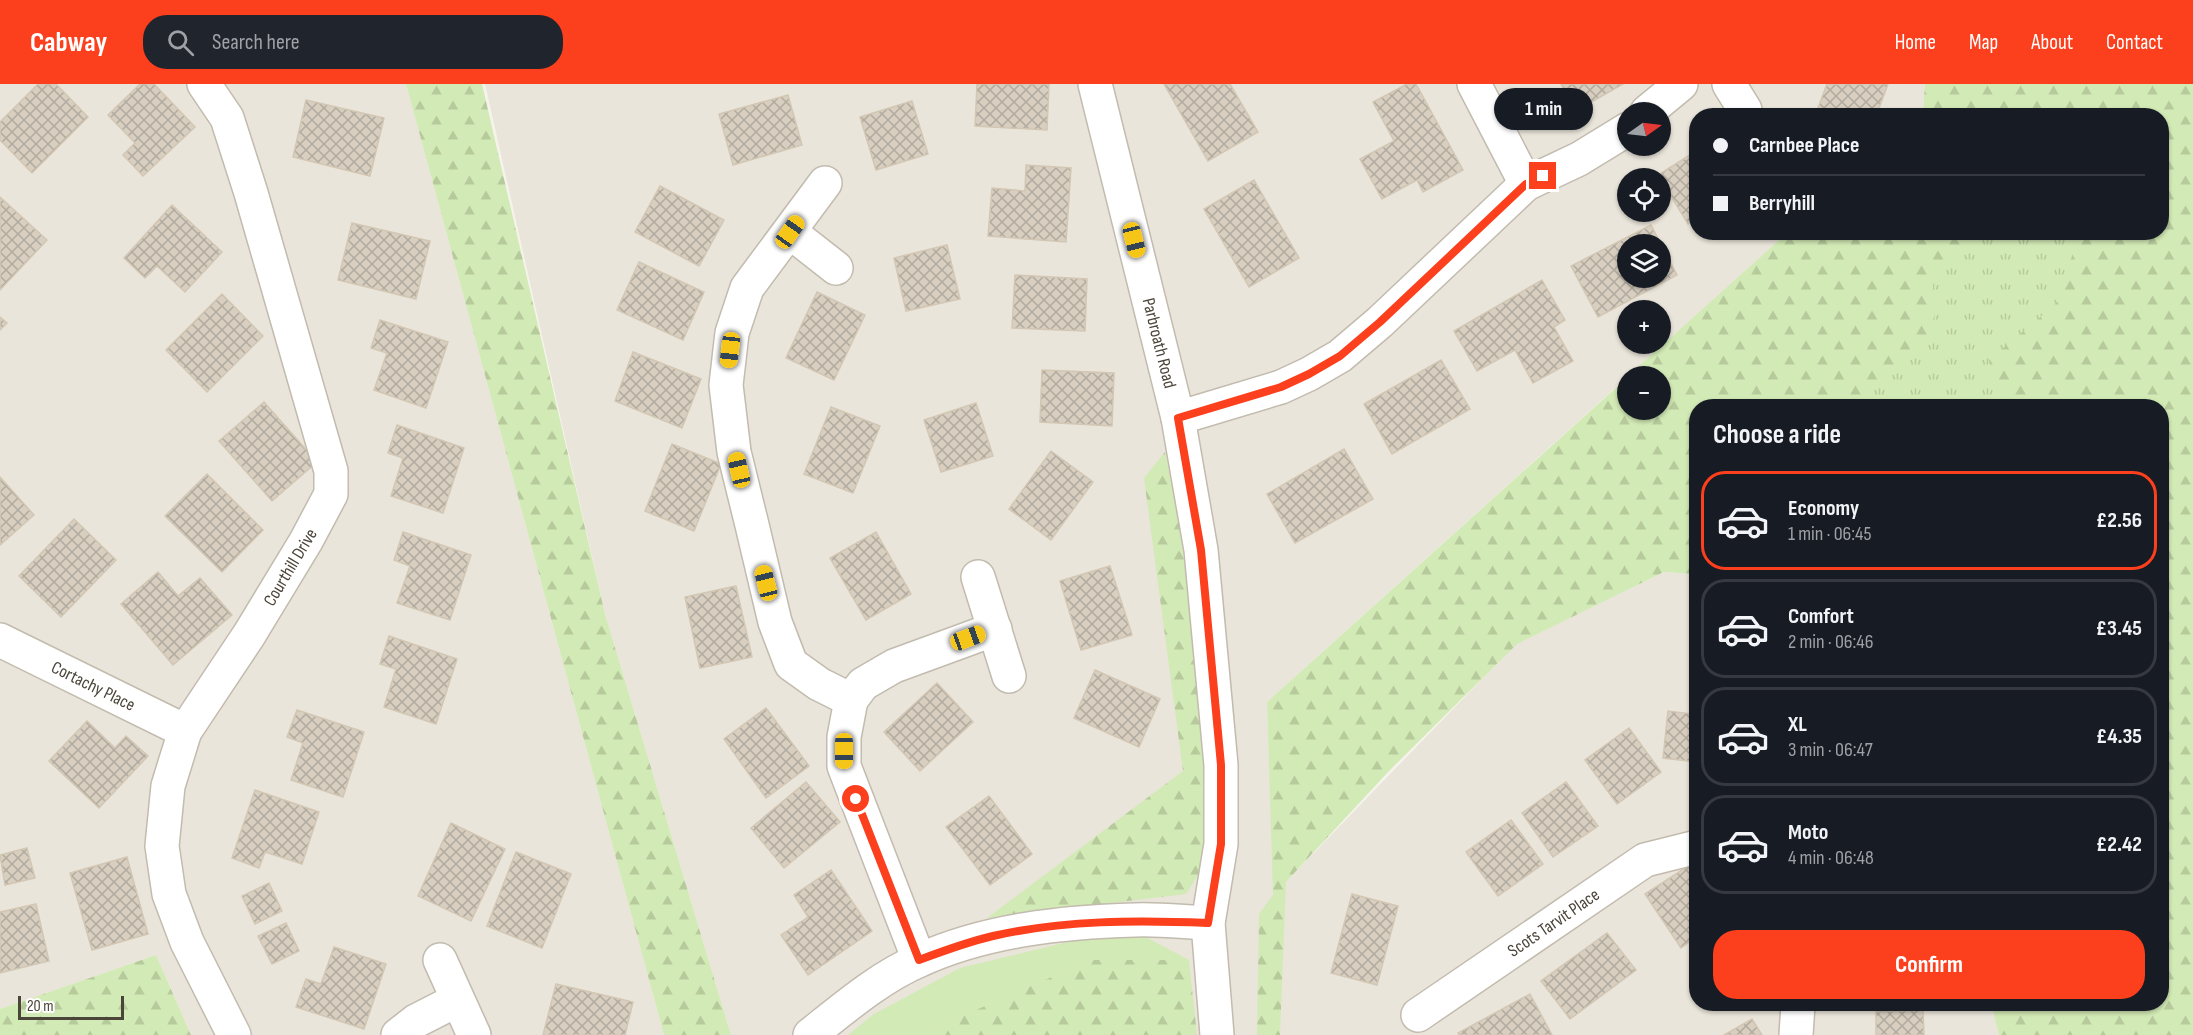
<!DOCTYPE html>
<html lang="en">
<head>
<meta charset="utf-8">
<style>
  :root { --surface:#171b24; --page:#20242c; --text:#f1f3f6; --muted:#9ea1a6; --line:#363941; --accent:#fc3f1d }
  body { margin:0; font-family:"Sofia Sans Condensed",sans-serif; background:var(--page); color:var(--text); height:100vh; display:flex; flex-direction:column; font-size:22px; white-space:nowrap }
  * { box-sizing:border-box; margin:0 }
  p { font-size:20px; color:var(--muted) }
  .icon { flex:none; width:33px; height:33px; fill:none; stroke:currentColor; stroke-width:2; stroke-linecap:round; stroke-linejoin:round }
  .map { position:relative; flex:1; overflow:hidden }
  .side { position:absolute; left:1689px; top:315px; width:480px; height:612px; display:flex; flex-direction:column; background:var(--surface); border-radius:24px; box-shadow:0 2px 4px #0004 }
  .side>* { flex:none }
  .guide { position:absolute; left:1689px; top:24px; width:480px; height:132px; border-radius:24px; box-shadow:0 2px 4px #0004; display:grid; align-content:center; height:132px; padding:0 24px; background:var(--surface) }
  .needle { width:39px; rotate:76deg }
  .fabs { position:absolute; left:1617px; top:18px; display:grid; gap:12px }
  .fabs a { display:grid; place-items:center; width:54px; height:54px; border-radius:50%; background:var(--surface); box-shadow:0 2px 4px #0004; font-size:30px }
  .scale { position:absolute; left:18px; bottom:15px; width:106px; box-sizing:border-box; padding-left:6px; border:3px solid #4b4439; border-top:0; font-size:16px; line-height:21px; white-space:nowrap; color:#4b4439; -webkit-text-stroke:4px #fff; paint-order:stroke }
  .end { position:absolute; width:27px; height:27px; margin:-14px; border:8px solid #fc3f1d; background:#fff; box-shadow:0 0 0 3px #fff }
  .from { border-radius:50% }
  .bubble { position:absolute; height:42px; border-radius:21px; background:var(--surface); box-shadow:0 2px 4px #0004; font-size:20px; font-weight:700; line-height:42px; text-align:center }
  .car { position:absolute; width:18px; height:36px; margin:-18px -9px; border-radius:8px; box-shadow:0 0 4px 2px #0007; background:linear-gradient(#f5c518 24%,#345 0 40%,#f5c518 0 76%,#345 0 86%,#f5c518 0) }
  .guide b { display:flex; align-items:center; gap:21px; height:57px; font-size:22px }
  .guide b+b { border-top:2px solid var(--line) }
  .guide i { width:15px; height:15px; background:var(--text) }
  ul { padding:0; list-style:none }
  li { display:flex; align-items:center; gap:18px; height:99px; margin:0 12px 9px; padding:0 12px; border:3px solid var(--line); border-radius:24px }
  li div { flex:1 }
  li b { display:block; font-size:22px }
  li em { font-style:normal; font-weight:700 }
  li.on { border-color:var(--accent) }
  li>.icon { width:54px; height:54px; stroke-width:1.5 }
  h2 { padding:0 24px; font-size:27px; line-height:72px }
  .button { display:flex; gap:12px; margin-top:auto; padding:12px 24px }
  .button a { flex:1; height:69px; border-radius:24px; background:var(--accent); color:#fff; font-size:24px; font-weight:700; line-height:69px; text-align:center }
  header { display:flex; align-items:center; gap:36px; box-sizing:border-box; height:84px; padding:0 30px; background:var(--accent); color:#fff }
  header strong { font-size:28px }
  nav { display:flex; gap:33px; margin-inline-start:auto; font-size:21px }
  .search { width:420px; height:54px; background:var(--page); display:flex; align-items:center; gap:15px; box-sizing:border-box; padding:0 21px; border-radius:24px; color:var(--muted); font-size:22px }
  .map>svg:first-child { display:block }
</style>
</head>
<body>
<header>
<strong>Cabway</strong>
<div class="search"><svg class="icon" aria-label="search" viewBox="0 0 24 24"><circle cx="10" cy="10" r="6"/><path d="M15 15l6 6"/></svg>Search here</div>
<nav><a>Home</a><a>Map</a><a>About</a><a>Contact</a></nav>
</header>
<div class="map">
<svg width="2193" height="951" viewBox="0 0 2193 951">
  <defs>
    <pattern id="forest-firs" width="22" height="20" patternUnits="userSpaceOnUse" patternTransform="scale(1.5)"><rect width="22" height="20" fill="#d2eab5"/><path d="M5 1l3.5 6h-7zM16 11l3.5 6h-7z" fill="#b6ca9c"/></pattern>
    <pattern id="park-tufts" width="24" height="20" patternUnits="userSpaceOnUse" patternTransform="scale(1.5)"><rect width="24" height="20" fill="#d2eab5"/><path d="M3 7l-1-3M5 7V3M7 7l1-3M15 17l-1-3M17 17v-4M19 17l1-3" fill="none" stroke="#b6ca9c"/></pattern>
    <pattern id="building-cross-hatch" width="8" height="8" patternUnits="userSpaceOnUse" patternTransform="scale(1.5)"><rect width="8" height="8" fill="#d8cfc1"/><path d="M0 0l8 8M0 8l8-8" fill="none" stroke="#b1aa9e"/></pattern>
  </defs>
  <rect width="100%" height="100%" fill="#f6f3ec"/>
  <g fill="#eae5da" fill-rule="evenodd">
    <polygon points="0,0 406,0 664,951 191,951 156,871 0,925"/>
    <path d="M485,0h1440l-2,26 -6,5 -221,1v116l91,1 -520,469 7,192 242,-250 148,-72 32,2v430h295l8,31h-1268l-126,-421zM1628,28h32v34h-32zM1628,94h32v34h-32zM1628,160h32v34h-32zM1628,226h32v34h-32z"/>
  </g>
  <polygon fill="#d2eab5" points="1142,851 1189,876 1091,876 918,951 848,951 874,930 960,884 1080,855"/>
  <g fill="url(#forest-firs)">
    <polygon points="406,0 482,0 605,530 731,951 664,951"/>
    <polygon points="1925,0 2193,0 2193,951 1999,951 1991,920 2162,920 2162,322 1696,322 1696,490 1664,488 1517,560 1389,687 1286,798 1280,951 1257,951 1259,830 1273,811 1267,618 1628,293 1628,326 1660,326 1660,292 1628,292 1787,149 2162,148 2162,32 1917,31 1923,26"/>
    <polygon points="1165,368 1179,438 1202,614 1212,769 1186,810 987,834 1183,687 1144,394"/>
    <polygon points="156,871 191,951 0,951 0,925"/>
    <polygon points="1091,876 1189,876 1197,951 918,951"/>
  </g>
  <polygon fill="url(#park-tufts)" points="1973,149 2078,148 2079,150 2057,219 1989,276 1999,322 1854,322 1872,303 1935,254 1933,200"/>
  <g fill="url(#building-cross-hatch)" stroke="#d3c7b4" stroke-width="1.5" fill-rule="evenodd">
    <polygon points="38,0 56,0 88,33 32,89 0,56 0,38"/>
    <polygon points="140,0 154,0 195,43 143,92 123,71 135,59 108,31"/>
    <polygon points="977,0 1049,0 1047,46 975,42"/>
    <polygon points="1164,0 1230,0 1258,48 1208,77"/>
    <polygon points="1407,0 1416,0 1463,86 1423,108 1417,96 1382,115 1360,75 1394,57 1373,18"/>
    <polygon points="1561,0 1623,0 1576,27"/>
    <polygon points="1827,0 1888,0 1876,32 1815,32"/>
    <polygon points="788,11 802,61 733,81 719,30"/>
    <polygon points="306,16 384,34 370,92 293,73"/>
    <polygon points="912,17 928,70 876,86 860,33"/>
    <polygon points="1696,67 1696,134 1688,140 1658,91"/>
    <polygon points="1026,81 1071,84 1066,158 988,152 992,104 1025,107"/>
    <polygon points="1254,96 1299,174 1249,203 1204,125"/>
    <polygon points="660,102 724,136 699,182 635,148"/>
    <polygon points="0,113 47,156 0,206"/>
    <polygon points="172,121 222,168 185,208 157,182 145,194 124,174"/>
    <polygon points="352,139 430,157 416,215 338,196"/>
    <path d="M1651,141l26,50 -79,42 -27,-51zM1628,160h32v34h-32z"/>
    <polygon points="947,161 960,215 906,227 894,174"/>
    <polygon points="639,178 704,208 683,256 617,226"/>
    <polygon points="1015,191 1087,195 1085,247 1012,244"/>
    <polygon points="1542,196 1565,236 1554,243 1573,277 1533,299 1515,266 1477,287 1454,247"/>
    <polygon points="817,208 865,231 834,296 786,274"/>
    <polygon points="222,210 263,252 207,308 166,266"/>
    <polygon points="0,233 7,239 0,246"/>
    <polygon points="380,236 448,258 426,324 374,306 387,269 371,264"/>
    <polygon points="633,268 701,295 682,344 615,317"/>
    <polygon points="1441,276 1470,325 1392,370 1364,320"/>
    <polygon points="1042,286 1114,289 1112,342 1040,338"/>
    <polygon points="264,318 317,378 272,417 219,357"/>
    <polygon points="976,319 993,372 941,388 924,336"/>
    <polygon points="831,323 880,342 853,409 804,390"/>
    <polygon points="397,341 464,364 443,429 391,412 403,374 388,369"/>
    <polygon points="672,360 721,380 694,447 645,427"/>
    <polygon points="1344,365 1373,415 1295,459 1267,410"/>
    <polygon points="1051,367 1093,398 1051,456 1009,425"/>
    <polygon points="207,390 263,446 222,488 165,432"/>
    <polygon points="0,393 34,431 0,461"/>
    <polygon points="74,435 116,476 61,533 19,492"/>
    <polygon points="403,448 471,471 450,536 397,519 410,482 394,476"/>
    <polygon points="876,448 911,510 866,536 830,474"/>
    <polygon points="1110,482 1132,551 1081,566 1060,497"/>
    <polygon points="158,488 178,512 200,494 232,531 173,581 121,520"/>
    <polygon points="736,502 752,573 700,584 685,513"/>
    <polygon points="389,552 457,575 436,640 384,623 396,585 380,580"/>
    <polygon points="1095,586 1160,615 1139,663 1074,634"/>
    <polygon points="937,599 973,638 920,687 884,648"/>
    <polygon points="1694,613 1696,613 1696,678 1663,674 1668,627 1692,630"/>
    <polygon points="766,624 809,682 766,714 724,655"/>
    <polygon points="297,626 364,648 343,713 291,696 303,659 287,653"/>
    <polygon points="87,637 115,664 126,652 148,672 99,724 49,677"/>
    <polygon points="1629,644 1661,688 1617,720 1585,676"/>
    <polygon points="806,698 840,738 784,784 751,744"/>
    <polygon points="1566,698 1598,742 1553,773 1522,729"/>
    <polygon points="255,706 319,728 302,780 265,768 259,784 232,774"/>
    <polygon points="989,712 1032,770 990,801 946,743"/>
    <polygon points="1511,736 1543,780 1498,812 1466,768"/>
    <polygon points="451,739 505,765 471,837 418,812"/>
    <polygon points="27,764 35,794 5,801 0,771"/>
    <polygon points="516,768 571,790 542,864 487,842"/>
    <polygon points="127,773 148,850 92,866 70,789"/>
    <polygon points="1696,777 1696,853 1681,864 1645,810"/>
    <polygon points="831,786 872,847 808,891 781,851 808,833 794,811"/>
    <polygon points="269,799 282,827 255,840 242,812"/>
    <polygon points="1352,810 1398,822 1377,901 1331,889"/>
    <polygon points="36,820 49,877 0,889 0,828"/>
    <polygon points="286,839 299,867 272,880 258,852"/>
    <polygon points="1607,849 1636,886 1570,935 1541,897"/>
    <polygon points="334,863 386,880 364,945 296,923 306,895 321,900"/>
    <polygon points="556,900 633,918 625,951 543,951"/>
    <polygon points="1530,910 1552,951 1459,951 1458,949"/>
    <polygon points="1923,926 1924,951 1876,951 1876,928"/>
    <polygon points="1752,935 1762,951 1724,951"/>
  </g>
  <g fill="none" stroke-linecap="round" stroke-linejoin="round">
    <defs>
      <g id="street">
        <polyline points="204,0 227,34 251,109 331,387 331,410 306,457 249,551 185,647 168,702 162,762 169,810 187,858 234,951"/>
        <path id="s1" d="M1095,0l83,334 23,132 20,215v79l-13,79 9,112"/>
        <polyline points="1474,0 1526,100"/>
        <polyline points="1729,0 1745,26"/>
        <polyline points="1647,28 1681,0"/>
        <polyline points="825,99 747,204 732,249 726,301 734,368 752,441 775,538 791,580 819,600 851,616 844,653 844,682 919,876"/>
        <polyline points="790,148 836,184"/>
        <polyline points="1178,334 1281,303 1309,290 1340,272 1380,238 1526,100 1579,75 1628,45"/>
        <polyline points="978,493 1009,592"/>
        <path id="s2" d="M0,556l185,91"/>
        <polyline points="851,616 863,600 894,582 995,545"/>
        <polyline points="440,876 474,951"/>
        <path id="s3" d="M1418,931l227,-155 48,-12 3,1"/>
        <polyline points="398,951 416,937 457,916"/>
        <path d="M810,951c34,-27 70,-58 110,-75 66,-30 143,-38 215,-40 24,-1 49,2 73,3"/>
        <polyline points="1796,951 1798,920"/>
      </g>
    </defs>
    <use href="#street" stroke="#c2bbae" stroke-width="36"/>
    <use href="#street" stroke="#fff" stroke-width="33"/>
  </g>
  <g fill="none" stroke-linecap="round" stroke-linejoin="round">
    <path stroke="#fc3f1d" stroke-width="8" d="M856,715l63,161c24,-9 48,-18 74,-24 71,-16 144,-16 215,-13l13,-79v-79l-20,-215 -23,-132 103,-31 28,-13 31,-18 40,-34 146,-138 17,-8"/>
  </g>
  <g text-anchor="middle" stroke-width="4.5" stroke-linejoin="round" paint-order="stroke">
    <g font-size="18" fill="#4b4439" stroke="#fff">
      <text dy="6" stroke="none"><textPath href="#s1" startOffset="267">Parbroath Road</textPath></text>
      <text transform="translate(290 483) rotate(-59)" y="6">Courthill Drive</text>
      <text dy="6" stroke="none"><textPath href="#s2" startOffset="104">Cortachy Place</textPath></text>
      <text dy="6" stroke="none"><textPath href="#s3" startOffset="164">Scots Tarvit Place</textPath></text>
    </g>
  </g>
</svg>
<div class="fabs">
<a><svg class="needle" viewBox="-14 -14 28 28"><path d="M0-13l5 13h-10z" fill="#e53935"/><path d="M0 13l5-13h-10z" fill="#9ea1a6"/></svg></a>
<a><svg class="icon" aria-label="locate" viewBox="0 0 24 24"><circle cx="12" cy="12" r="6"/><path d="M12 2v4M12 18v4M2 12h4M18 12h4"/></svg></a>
<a><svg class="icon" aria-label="layers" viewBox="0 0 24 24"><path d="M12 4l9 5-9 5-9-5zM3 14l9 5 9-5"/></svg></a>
<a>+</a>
<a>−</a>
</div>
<div class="scale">20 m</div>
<i class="end from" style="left:856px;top:715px"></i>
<i class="end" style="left:1543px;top:92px"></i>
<div class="bubble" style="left:1494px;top:4px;width:99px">1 min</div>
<i class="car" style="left:790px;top:148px;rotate:35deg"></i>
<i class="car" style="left:1134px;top:156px;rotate:166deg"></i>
<i class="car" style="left:730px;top:266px;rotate:187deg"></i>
<i class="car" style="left:739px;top:386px;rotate:347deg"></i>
<i class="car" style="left:766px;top:499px;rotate:346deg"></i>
<i class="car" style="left:968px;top:554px;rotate:70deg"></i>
<i class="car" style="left:844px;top:667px;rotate:180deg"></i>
<div class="guide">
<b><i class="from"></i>Carnbee Place</b>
<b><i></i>Berryhill</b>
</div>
<section class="side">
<h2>Choose a ride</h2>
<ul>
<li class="on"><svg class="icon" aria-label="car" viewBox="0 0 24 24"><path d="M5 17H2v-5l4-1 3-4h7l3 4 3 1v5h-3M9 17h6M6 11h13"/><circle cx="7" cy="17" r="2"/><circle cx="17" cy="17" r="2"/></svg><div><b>Economy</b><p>1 min · 06:45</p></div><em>£2.56</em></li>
<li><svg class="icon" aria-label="car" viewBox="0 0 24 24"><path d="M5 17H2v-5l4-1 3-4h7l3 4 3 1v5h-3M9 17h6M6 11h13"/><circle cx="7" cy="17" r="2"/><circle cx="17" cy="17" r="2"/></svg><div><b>Comfort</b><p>2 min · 06:46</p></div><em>£3.45</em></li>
<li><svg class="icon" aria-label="car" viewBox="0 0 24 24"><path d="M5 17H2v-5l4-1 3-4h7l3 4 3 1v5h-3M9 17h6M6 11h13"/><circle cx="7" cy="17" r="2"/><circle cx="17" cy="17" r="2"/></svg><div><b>XL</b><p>3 min · 06:47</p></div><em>£4.35</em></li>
<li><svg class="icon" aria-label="car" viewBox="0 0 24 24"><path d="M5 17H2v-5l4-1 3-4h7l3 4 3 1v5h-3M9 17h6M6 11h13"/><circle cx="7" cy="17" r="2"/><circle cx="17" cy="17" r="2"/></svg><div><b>Moto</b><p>4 min · 06:48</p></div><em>£2.42</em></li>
</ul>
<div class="button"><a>Confirm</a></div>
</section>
</div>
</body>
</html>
